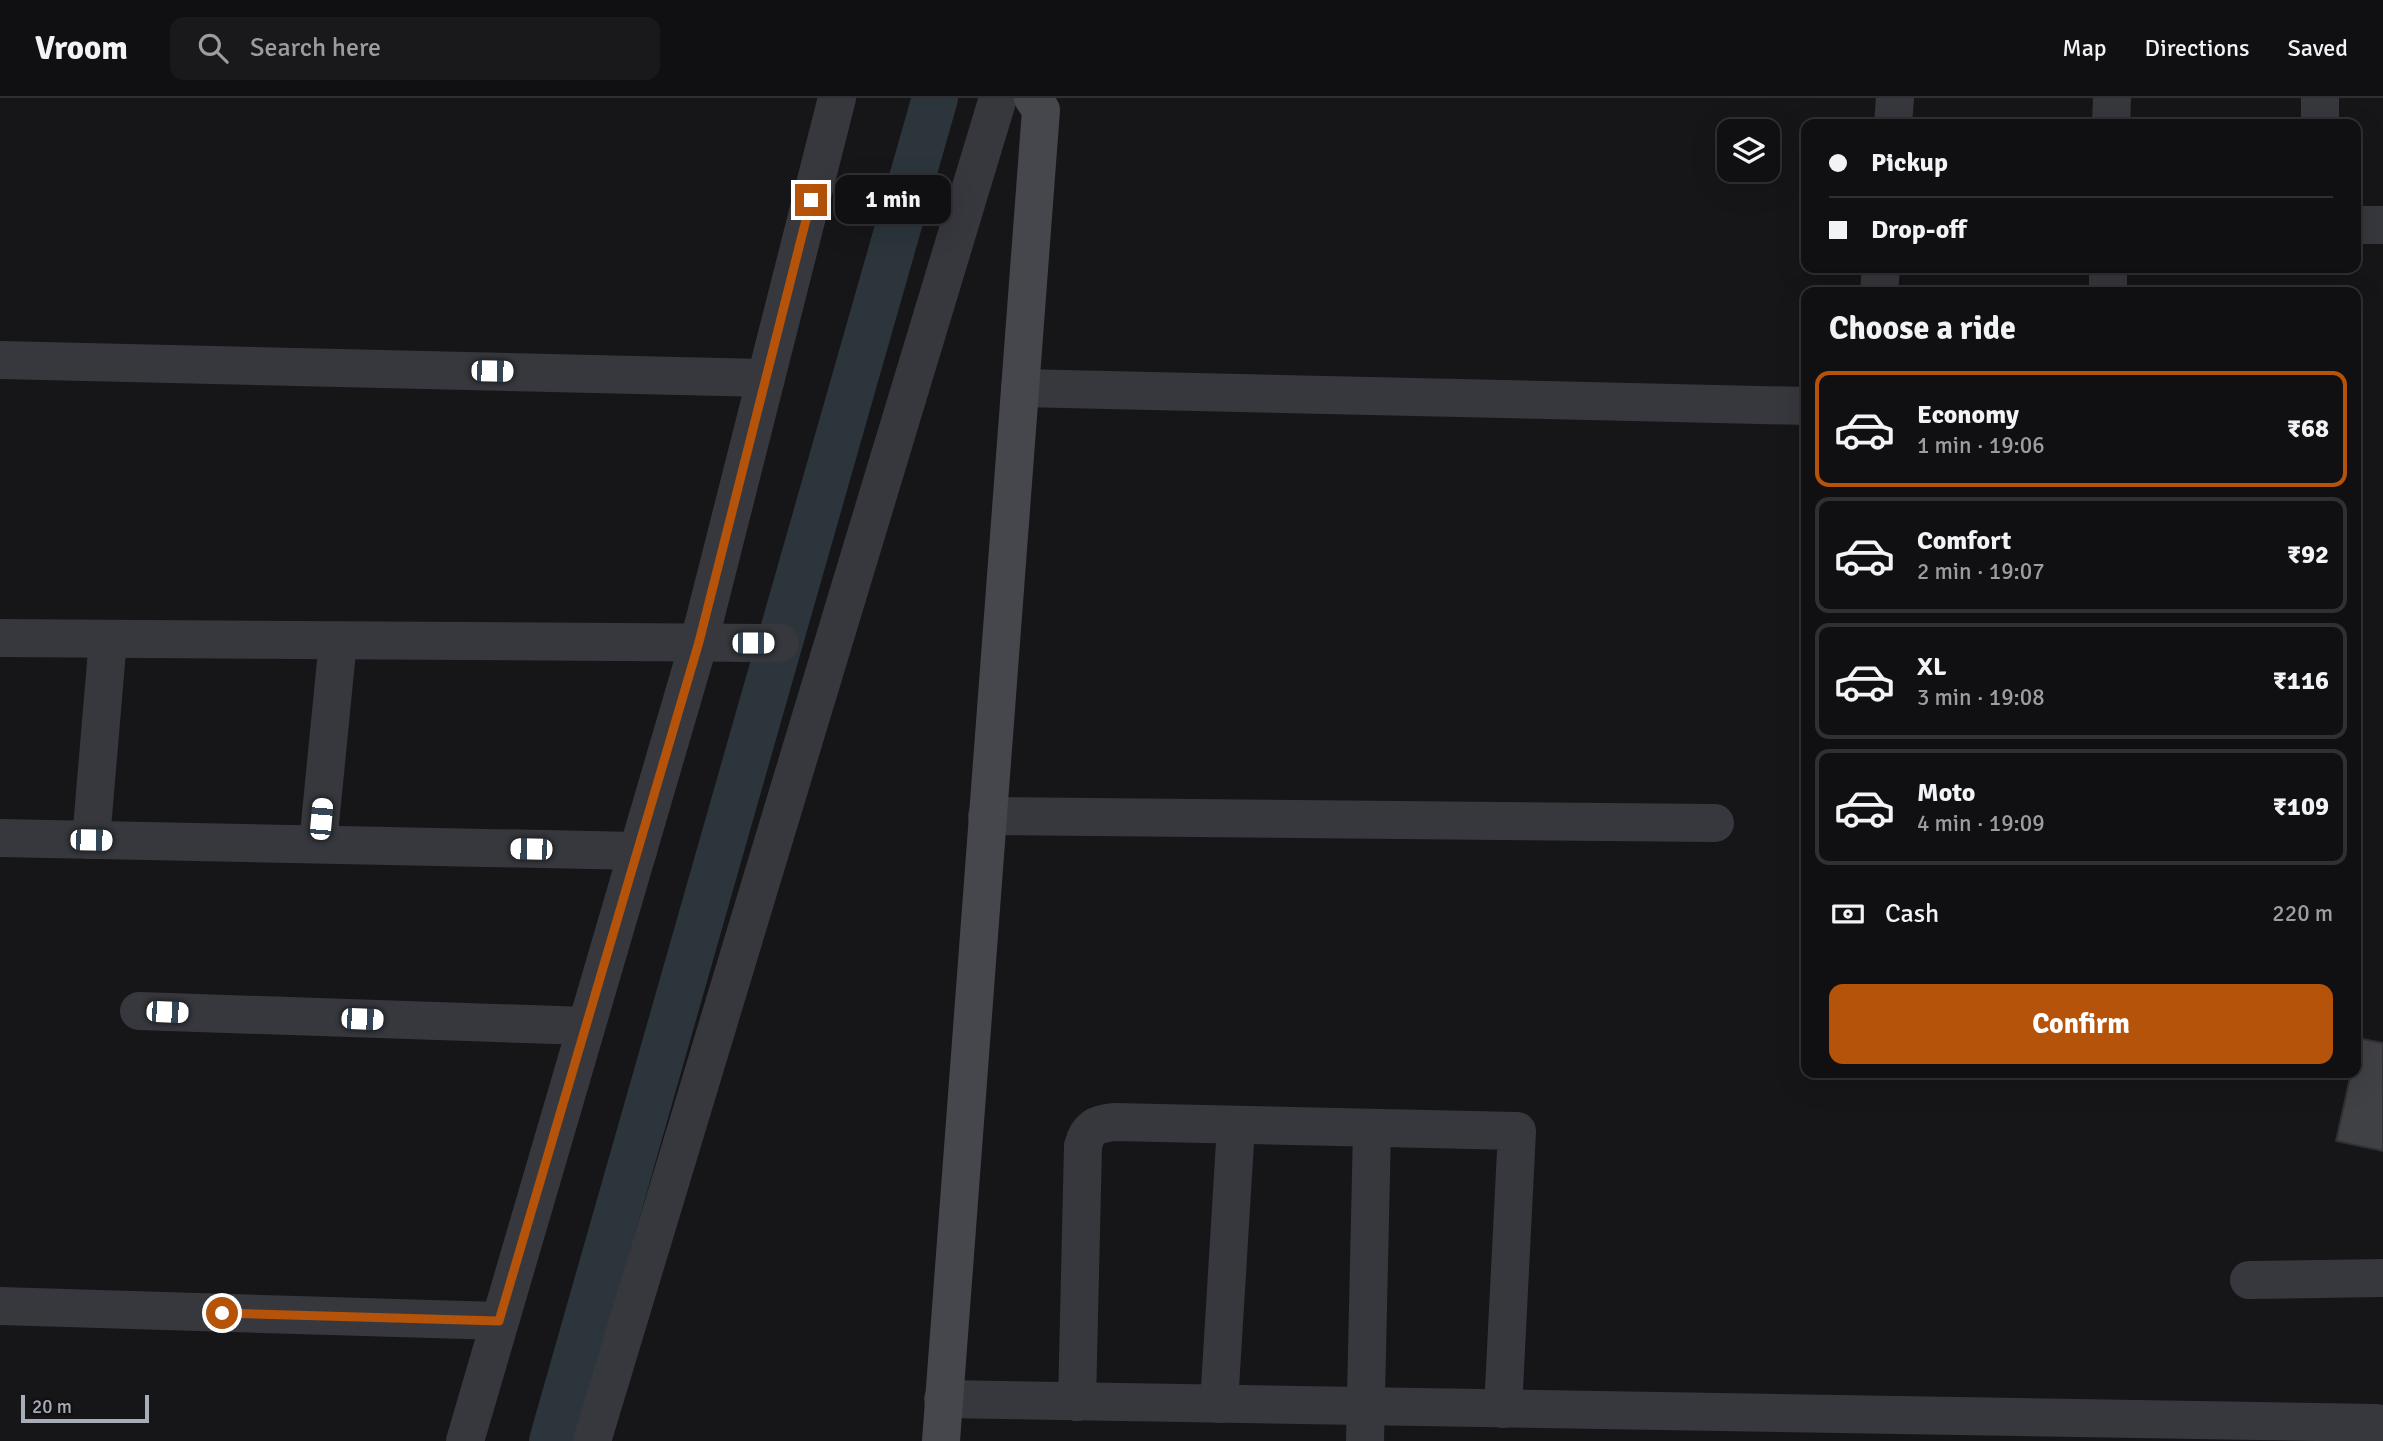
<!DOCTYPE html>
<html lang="en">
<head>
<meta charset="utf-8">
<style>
  :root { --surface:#101012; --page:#19191b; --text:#f1f3f6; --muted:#9c9d9f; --line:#303032; --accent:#b45309 }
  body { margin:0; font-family:Signika,sans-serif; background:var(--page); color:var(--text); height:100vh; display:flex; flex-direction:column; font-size:26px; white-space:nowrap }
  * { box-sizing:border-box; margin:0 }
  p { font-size:23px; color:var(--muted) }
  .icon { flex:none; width:38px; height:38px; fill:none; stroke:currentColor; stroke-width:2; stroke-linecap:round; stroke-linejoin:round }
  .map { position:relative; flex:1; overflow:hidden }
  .panel { position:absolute; left:1801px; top:189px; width:560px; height:791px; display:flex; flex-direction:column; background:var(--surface); border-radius:14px; box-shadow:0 7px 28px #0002,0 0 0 2px var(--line) }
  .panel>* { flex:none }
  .hud { position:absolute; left:1801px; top:21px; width:560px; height:154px; border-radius:14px; box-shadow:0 7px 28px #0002,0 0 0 2px var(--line); display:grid; align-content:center; height:154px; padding:0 28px; background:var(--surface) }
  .controls { position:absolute; left:1717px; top:21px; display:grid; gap:14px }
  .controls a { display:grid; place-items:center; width:63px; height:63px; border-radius:14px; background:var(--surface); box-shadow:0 7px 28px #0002,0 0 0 2px var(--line); font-size:35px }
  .scale { position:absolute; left:21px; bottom:18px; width:128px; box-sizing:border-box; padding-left:7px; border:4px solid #a8adb8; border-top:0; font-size:19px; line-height:24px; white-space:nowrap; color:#a8adb8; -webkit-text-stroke:5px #111113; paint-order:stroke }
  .end { position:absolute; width:32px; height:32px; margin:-16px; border:9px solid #b45309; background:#fff; box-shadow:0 0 0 4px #fff }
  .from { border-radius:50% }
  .bubble { position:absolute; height:49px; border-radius:14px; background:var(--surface); box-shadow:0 7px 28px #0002,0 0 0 2px var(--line); font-size:23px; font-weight:700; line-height:49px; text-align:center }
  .car { position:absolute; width:21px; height:42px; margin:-21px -10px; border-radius:9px; box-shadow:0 0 5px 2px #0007; background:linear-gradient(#fff 24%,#345 0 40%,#fff 0 76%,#345 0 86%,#fff 0) }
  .hud b { display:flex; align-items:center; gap:24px; height:66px; font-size:26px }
  .hud b+b { border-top:2px solid var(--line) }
  .hud i { width:18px; height:18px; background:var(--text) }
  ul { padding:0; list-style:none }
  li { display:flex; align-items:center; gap:21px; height:116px; margin:0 14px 10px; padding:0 14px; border:4px solid var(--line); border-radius:14px }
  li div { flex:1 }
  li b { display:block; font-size:26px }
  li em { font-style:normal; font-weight:700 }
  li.on { border-color:var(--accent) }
  li>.icon { width:63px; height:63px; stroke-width:1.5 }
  h2 { padding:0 28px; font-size:32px; line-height:84px }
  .pay { display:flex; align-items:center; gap:18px; height:77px; padding:0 28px; font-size:26px }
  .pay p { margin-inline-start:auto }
  .action { display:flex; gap:14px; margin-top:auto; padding:14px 28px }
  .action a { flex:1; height:80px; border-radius:14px; background:var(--accent); color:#fff; font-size:28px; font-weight:700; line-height:80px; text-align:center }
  header { display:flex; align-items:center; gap:42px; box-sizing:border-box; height:98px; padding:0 35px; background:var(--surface); border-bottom:2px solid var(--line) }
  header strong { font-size:33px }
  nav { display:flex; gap:38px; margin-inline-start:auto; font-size:24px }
  .search { width:490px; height:63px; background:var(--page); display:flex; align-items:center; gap:18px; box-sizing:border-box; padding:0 24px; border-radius:14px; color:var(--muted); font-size:26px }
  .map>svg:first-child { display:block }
</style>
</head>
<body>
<header>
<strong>Vroom</strong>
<div class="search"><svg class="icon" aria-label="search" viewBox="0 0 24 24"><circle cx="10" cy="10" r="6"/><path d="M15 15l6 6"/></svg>Search here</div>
<nav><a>Map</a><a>Directions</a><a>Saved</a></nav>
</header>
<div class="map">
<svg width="2383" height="1343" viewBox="0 0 2383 1343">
  <rect width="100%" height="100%" fill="#161618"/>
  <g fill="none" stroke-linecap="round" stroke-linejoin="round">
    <polyline stroke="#2c353c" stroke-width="46" points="552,1343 935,0"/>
  </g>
  <polygon fill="#404145" stroke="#303034" stroke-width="2" points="2358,940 2383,945 2383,1053 2336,1043 2351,975 2356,975"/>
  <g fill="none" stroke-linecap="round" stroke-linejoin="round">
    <g stroke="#37383d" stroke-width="38">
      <polyline points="1893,26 1895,0"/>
      <polyline points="2111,26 2112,0"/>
      <polyline points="2320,26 2320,0"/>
      <polyline points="2356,127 2383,127"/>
      <polyline points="1879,194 1881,170"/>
      <polyline points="2108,194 2108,170"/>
      <polyline points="0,262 766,280"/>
      <polyline points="1020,290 1806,308"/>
      <polyline points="0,540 780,545"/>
      <polyline points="987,718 1715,725"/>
      <polyline points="0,740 638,753"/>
      <polyline points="91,742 108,541"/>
      <polyline points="318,746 338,543"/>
      <polyline points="139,913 586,928"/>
      <polyline points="2249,1182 2383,1180"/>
      <polyline points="0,1208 499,1223"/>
      <polyline points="943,1301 2376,1325"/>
      <path d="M1077,1304l6,-256c5,-19 13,-22 32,-24l402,9 -14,278"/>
      <polyline points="1219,1306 1236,1028"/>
      <polyline points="465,1343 699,544 837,0"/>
      <polyline points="592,1343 998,0"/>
      <polyline points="1365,1343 1372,1031"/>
    </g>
    <polyline stroke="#45474d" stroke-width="38" points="941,1343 1041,12 1033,0"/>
  </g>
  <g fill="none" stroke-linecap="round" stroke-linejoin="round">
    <polyline stroke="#b45309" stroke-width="9" points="222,1215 499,1223 699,544 811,102"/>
  </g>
</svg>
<div class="controls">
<a><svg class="icon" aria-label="layers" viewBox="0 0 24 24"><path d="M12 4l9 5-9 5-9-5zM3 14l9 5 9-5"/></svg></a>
</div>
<div class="scale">20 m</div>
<i class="end from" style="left:222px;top:1215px"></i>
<i class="end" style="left:811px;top:102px"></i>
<div class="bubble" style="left:835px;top:77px;width:116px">1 min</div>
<i class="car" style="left:492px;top:273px;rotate:91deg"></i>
<i class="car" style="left:753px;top:545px;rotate:90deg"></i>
<i class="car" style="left:321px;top:721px;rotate:5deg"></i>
<i class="car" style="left:91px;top:742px;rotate:91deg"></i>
<i class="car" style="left:531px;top:751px;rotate:271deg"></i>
<i class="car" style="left:167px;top:914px;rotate:92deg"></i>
<i class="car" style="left:362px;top:921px;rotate:92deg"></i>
<div class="hud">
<b><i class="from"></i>Pickup</b>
<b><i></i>Drop-off</b>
</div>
<section class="panel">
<h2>Choose a ride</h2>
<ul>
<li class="on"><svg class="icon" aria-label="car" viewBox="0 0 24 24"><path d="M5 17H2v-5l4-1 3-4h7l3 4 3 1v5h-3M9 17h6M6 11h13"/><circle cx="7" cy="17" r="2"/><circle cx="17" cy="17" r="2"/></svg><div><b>Economy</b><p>1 min · 19:06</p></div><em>₹68</em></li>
<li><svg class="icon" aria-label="car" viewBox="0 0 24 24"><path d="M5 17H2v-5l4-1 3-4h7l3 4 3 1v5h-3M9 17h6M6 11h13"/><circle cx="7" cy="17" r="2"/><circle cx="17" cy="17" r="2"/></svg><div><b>Comfort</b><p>2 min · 19:07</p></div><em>₹92</em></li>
<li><svg class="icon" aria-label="car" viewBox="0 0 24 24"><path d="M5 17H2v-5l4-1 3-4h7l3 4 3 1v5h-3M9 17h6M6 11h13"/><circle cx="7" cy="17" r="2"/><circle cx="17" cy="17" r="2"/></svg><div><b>XL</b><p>3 min · 19:08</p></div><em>₹116</em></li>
<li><svg class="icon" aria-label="car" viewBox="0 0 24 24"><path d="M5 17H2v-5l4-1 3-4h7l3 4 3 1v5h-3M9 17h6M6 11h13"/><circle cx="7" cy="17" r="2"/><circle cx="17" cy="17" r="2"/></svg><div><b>Moto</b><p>4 min · 19:09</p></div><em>₹109</em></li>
</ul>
<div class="pay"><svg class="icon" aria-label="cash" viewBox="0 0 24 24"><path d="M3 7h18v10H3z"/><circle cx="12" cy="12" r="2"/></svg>Cash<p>220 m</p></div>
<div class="action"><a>Confirm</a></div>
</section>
</div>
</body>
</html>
